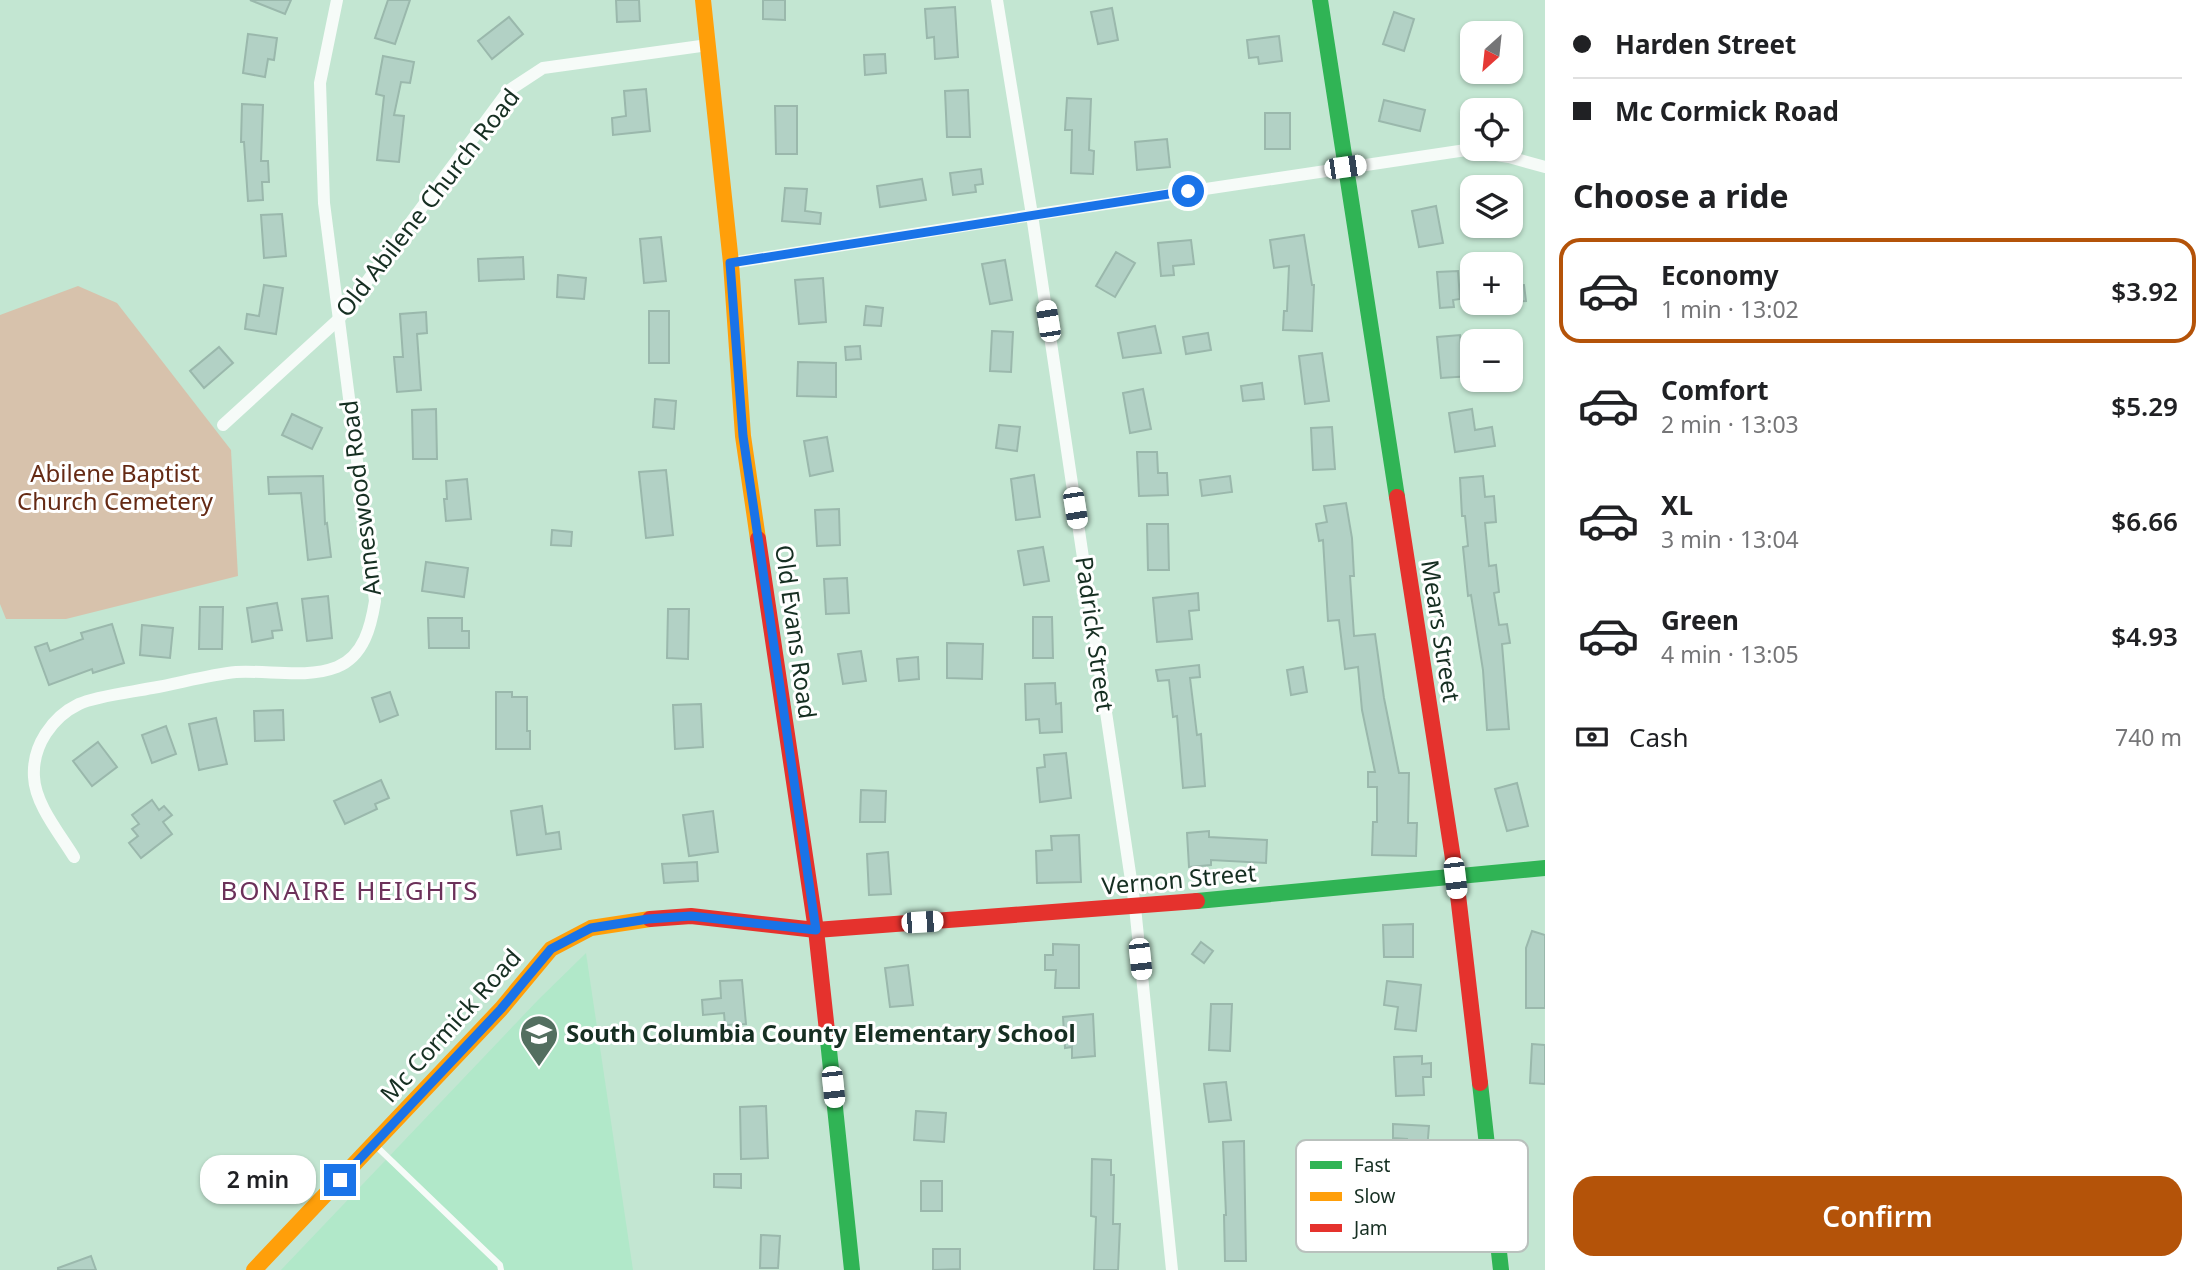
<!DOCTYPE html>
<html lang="en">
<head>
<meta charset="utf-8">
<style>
  :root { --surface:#fff; --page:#f2f2f2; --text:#202124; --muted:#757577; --line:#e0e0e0; --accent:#b45309 }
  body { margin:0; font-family:"Noto Sans",sans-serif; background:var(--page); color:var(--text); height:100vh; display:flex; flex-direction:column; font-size:26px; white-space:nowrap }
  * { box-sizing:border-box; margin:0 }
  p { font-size:23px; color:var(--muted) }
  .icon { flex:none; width:38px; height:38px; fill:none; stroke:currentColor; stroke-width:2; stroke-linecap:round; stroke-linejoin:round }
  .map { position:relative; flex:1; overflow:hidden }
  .sheet { display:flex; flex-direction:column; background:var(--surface); width:665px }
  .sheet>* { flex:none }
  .hud { display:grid; align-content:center; height:154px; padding:0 28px; background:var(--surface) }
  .needle { width:46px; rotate:207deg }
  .tools { position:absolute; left:1460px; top:21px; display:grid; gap:14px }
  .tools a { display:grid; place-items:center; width:63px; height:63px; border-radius:14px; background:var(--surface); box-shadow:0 2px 5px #0004; font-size:35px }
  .end { position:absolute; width:32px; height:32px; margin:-16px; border:9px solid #1a73e8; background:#fff; box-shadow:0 0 0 4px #fff }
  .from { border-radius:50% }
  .bubble { position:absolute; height:49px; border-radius:21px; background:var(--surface); box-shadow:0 2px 5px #0004; font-size:23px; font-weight:600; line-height:49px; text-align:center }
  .car { position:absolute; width:21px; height:42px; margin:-21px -10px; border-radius:9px; box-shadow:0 0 5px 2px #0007; background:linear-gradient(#fff 24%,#345 0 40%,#fff 0 76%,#345 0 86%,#fff 0) }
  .hud b { display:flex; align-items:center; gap:24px; height:66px; font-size:26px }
  .hud b+b { border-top:2px solid var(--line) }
  .hud i { width:18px; height:18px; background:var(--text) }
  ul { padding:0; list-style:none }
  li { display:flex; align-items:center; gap:21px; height:105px; margin:0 14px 10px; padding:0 14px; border:4px solid transparent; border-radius:21px }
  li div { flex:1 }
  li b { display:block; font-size:26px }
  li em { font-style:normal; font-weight:600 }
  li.on { border-color:var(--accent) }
  li>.icon { width:63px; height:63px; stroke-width:1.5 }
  h2 { padding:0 28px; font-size:32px; line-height:84px }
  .pay { display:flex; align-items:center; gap:18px; height:77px; padding:0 28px; font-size:26px }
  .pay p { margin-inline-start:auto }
  .cta { display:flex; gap:14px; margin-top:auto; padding:14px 28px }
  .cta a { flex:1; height:80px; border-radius:21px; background:var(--accent); color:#fff; font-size:28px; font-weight:600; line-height:80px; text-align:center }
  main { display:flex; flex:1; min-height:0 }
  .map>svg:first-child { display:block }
</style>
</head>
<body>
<main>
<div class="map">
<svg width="1545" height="1270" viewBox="0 0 1545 1270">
  <rect width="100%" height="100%" fill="#c3e6d2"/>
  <polygon fill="#b1e8c9" points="586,953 633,1270 281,1270 538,1000"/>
  <polygon fill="#d7c2ac" points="78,286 117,303 231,450 238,576 66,619 6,619 0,604 0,315"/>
  <g fill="#b2d1c5" stroke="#9ab8ac" stroke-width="2">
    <polygon points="250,0 291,0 285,14"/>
    <polygon points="388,0 410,0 395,44 375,38"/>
    <polygon points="616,0 639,0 640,21 617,22"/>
    <polygon points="763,0 785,0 785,20 763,19"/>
    <polygon points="955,7 958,57 935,59 934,37 927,38 925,9"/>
    <polygon points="1112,8 1118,40 1098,44 1091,12"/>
    <polygon points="1394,12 1414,19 1404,51 1383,44"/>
    <polygon points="509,17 523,34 492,59 478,41"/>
    <polygon points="248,34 277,38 274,60 268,59 265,77 243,73"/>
    <polygon points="1279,36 1282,61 1259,64 1258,57 1249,58 1247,40"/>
    <polygon points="885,54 886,73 865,75 864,55"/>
    <polygon points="383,56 414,62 410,83 401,82 394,115 404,116 399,162 377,160 384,96 376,94"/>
    <polygon points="646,89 650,131 613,135 612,118 626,116 624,91"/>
    <polygon points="968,90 970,137 947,137 945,91"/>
    <polygon points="1067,98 1091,99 1089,150 1094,151 1093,174 1071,173 1072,130 1065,130"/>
    <polygon points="1384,100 1425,110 1420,131 1379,121"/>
    <polygon points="242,104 263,105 261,161 268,161 269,182 262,182 263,200 248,201 244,142 241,142"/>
    <polygon points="775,106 797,106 797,154 776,154"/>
    <rect x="1265" y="113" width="25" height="36"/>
    <polygon points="1167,139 1170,167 1137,170 1135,142"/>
    <polygon points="981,169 983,184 975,185 976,192 953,195 950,173"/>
    <polygon points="922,179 926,200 880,207 877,186"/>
    <polygon points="785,188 807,189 805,211 821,213 820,224 782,221"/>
    <polygon points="1436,206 1443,243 1419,247 1412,211"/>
    <polygon points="282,214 286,256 264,258 261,215"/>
    <polygon points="1304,235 1312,285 1314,285 1312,331 1283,330 1284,311 1287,311 1289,266 1274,268 1270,240"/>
    <polygon points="661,237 666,281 644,283 640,239"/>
    <polygon points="1191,240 1194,264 1173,266 1174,275 1161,276 1158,243"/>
    <polygon points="1116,252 1135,263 1115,297 1096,286"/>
    <polygon points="523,257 524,279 479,281 478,259"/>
    <polygon points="1005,260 1012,300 990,304 982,264"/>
    <polygon points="1458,271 1460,299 1453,300 1454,307 1440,308 1437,272"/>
    <polygon points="558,275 586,278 584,299 557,297"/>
    <polygon points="823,278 826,322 799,324 795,280"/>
    <polygon points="264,285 283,288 276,334 245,329 247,314 259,316"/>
    <polygon points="1524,285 1526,301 1510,302 1510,286"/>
    <polygon points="866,306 883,308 881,326 864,325"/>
    <rect x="649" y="311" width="20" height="52"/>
    <polygon points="426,312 427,333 417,334 421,390 397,392 394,357 403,357 400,314"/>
    <polygon points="1155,326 1161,353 1123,358 1118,333"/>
    <polygon points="992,331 1013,332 1011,372 990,371"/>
    <polygon points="1208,333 1211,350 1186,354 1183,337"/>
    <polygon points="1460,335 1462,356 1472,356 1472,376 1441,378 1437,337"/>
    <polygon points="860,346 861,359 846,360 845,347"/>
    <polygon points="219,347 233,363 204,388 190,371"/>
    <polygon points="1322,353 1329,401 1305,404 1299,356"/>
    <polygon points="798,362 836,363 836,397 797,396"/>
    <polygon points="1262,383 1264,399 1243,401 1241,386"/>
    <polygon points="1143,389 1151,429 1130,433 1123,393"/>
    <polygon points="655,399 676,401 674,429 653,427"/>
    <polygon points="436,409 437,459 413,459 412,410"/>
    <polygon points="1472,409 1475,430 1492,427 1495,446 1455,452 1449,413"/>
    <polygon points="292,414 322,428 312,449 282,435"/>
    <polygon points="999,425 1020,427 1017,451 996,448"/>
    <polygon points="1332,427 1335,469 1313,470 1311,428"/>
    <polygon points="827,437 833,471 810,476 804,441"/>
    <polygon points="1137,452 1157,452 1158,473 1167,473 1168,495 1139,496"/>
    <polygon points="666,470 673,535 646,538 639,472"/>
    <polygon points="1034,475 1040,517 1016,520 1011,479"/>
    <polygon points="323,476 325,524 327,523 331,557 308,560 301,493 269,494 268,477"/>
    <polygon points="1230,476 1232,492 1202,496 1200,480"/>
    <polygon points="1483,476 1485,497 1494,496 1496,522 1485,523 1489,566 1496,565 1499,592 1494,593 1499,625 1507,624 1510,643 1502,644 1509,729 1487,730 1483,670 1471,595 1468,596 1463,547 1468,546 1465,516 1462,516 1460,478"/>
    <polygon points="467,479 471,519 446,521 444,499 447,499 446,481"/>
    <polygon points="1346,503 1352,538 1354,576 1350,576 1354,636 1375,634 1384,698 1399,773 1409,773 1408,823 1417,823 1416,856 1372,855 1373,822 1377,822 1377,787 1368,787 1368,772 1375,772 1362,710 1358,667 1345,669 1339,620 1328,621 1323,540 1319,541 1316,524 1327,522 1324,506"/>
    <polygon points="839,509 840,545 817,546 815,510"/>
    <polygon points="1147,524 1168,524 1169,570 1148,570"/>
    <polygon points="552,530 572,532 571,546 551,545"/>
    <polygon points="1043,547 1049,581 1024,585 1018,551"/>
    <polygon points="426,562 468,568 464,597 422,591"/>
    <polygon points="847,578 849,613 826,614 824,579"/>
    <polygon points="1198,593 1199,610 1189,611 1192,639 1157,642 1153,598"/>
    <polygon points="328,596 332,638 307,641 302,599"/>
    <polygon points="277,603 282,630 272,631 273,638 252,642 247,608"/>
    <polygon points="200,607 223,607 222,649 199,649"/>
    <polygon points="668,609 689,609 688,659 667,658"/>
    <polygon points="1033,617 1052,617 1053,658 1033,658"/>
    <polygon points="428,618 462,618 462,631 469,631 469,648 429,648"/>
    <polygon points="112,624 124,663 93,673 92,669 49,685 35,647 47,643 50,651 83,639 81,633"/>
    <polygon points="142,625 173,628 170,658 140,655"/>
    <polygon points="947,643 983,644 982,679 947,678"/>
    <polygon points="861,651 866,681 843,684 838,654"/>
    <polygon points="918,657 919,679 899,681 897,659"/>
    <polygon points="1199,665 1200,677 1190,678 1197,735 1201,734 1205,786 1183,788 1177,716 1173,717 1169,680 1158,681 1156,670"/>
    <polygon points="1303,667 1307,692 1291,695 1287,670"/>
    <polygon points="1055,683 1056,704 1061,703 1062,732 1040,733 1039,719 1026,720 1025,684"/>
    <polygon points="390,692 398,715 380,722 372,698"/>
    <polygon points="496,692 512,692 512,697 527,697 527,731 530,731 530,749 496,749"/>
    <polygon points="701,704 703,747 675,749 673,705"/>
    <polygon points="283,710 284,740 255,741 254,711"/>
    <polygon points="216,718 227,764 199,770 189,724"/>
    <polygon points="166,726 176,754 152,763 142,735"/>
    <polygon points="98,742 117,767 92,786 73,761"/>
    <polygon points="1066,753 1071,798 1040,802 1037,768 1045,767 1044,755"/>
    <polygon points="381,780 389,798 375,804 377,809 345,824 334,801"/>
    <polygon points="1517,783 1528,826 1507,831 1495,789"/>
    <polygon points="861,790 886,791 885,822 860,822"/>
    <polygon points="152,800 159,810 164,806 172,815 163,822 172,834 141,858 129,843 138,836 132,829 139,824 132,815"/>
    <polygon points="542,806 546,834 559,832 561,849 517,855 511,811"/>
    <polygon points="713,811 718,852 689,856 683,815"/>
    <polygon points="1209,831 1209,837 1267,840 1266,863 1211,860 1211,865 1189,867 1187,833"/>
    <polygon points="1079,835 1081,882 1037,883 1036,851 1052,850 1051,836"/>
    <polygon points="888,852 891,894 869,895 867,854"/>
    <polygon points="697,862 698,881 664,883 662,864"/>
    <polygon points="1413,924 1413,957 1384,957 1383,925"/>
    <polygon points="1532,931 1545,935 1545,1008 1526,1008 1526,948"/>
    <polygon points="1201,942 1213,951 1204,963 1192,954"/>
    <polygon points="1053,944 1079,945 1079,988 1055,988 1056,970 1045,970 1045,955 1053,955"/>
    <polygon points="908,965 913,1005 890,1007 885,968"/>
    <polygon points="742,980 746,1024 725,1025 724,1013 703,1015 702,1000 721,998 720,981"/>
    <polygon points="1387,981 1421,985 1416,1031 1395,1029 1398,1007 1384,1005"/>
    <polygon points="1211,1004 1232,1004 1230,1051 1209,1050"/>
    <polygon points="1093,1014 1095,1056 1072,1058 1072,1047 1065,1048 1063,1017"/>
    <polygon points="1532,1044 1545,1045 1545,1084 1530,1083"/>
    <polygon points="1422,1056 1422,1064 1431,1063 1431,1077 1423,1077 1424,1095 1396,1096 1394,1057"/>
    <polygon points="1226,1082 1231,1120 1209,1122 1204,1084"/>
    <polygon points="766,1106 768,1158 741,1159 740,1107"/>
    <polygon points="916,1111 946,1113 944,1142 914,1140"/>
    <polygon points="1393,1124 1429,1126 1427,1150 1436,1150 1435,1167 1406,1165 1407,1139 1393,1138"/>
    <polygon points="1244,1141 1246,1261 1225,1261 1224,1215 1226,1215 1223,1142"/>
    <polygon points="1092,1159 1111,1160 1111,1175 1114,1175 1113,1224 1120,1224 1118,1270 1094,1270 1096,1217 1091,1216"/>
    <polygon points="714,1174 741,1174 741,1188 714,1187"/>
    <rect x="921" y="1181" width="21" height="30"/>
    <polygon points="761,1235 780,1236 778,1268 760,1268"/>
    <polygon points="933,1249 960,1249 960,1269 933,1270"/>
    <polygon points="91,1256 96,1270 58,1270 58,1268"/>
  </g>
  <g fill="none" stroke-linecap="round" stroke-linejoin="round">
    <polyline stroke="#f6fbf8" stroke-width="6" points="376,1146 500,1265 501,1270"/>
    <g stroke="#f6fbf8" stroke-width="12">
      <polyline points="997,0 1032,215 1135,907 1172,1270"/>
      <polyline points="731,263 1032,215 1466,150 1509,157 1545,167"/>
      <polyline points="223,425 339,319 508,91 543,68 708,45"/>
      <path d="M74,857c-14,-23 -39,-53 -40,-80 -2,-31 18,-60 45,-73 17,-8 53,-12 73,-16 28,-5 56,-13 84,-16 33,-2 70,7 101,-5 27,-11 34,-41 38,-66l-51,-398 -4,-120 17,-83"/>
    </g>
    <g stroke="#30b455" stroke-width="16">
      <polyline points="1320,0 1397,497"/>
      <polyline points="1197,901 1545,868"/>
      <polyline points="827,1031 852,1270"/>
      <polyline points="1480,1083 1501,1270"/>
    </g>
    <g stroke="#ff9f0a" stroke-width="16">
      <polyline points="703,0 731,263 743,436 758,539"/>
      <polyline points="254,1270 501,1009 551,949 591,928 650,919"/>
    </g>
    <g stroke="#e5322d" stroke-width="16">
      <polyline points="1397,497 1456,878 1480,1083"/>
      <polyline points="758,539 816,930 827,1031"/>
      <polyline points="650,919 691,916 816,930 1197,901"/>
    </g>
  </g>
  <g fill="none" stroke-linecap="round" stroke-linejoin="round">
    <polyline stroke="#1a73e8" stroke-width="9" points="340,1180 501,1009 551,949 591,928 648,919 691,916 816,930 743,436 730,263 1188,191"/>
  </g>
  <defs>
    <symbol id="school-pin" viewBox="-11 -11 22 30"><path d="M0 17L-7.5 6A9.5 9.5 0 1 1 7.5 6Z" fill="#536f60" stroke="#fff"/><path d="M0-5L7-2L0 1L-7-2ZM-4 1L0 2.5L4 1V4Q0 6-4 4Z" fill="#fff"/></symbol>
  </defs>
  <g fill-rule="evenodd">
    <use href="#school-pin" x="517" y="1012" width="44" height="60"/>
  </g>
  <g text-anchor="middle" stroke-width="6" stroke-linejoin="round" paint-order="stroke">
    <g font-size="24" fill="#162f22" stroke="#fff">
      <text transform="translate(428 203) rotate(-52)" y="8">Old Abilene Church Road</text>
      <text transform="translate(361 498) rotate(-97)" y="8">Anneswood Road</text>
      <text transform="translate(1440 631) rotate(81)" y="8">Mears Street</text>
      <text transform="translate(795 632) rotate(82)" y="8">Old Evans Road</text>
      <text transform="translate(1094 634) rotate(82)" y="8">Padrick Street</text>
      <text transform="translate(1179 880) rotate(-5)" y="8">Vernon Street</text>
      <text transform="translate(451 1026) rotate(-48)" y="8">Mc Cormick Road</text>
    </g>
    <g font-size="24" fill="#652a14" stroke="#fff">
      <text x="115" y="482">Abilene Baptist<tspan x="115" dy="28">Church Cemetery</tspan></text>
    </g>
    <g font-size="24" font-weight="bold" fill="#162f22" stroke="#fff" text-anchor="start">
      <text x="566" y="1042">South Columbia County Elementary School</text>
    </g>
    <g font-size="26" letter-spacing="2" fill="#6c315a" stroke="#fff">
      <text x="350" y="900">BONAIRE HEIGHTS</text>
    </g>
  </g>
  <rect x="1296" y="1140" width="232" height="112" rx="10" fill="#fff" stroke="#b9c1bd" stroke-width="2"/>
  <rect x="1310" y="1161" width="32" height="8" fill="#30b455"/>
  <rect x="1310" y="1192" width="32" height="9" fill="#ff9f0a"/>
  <rect x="1310" y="1224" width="32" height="8" fill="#e5322d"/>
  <g font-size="19" fill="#162f22">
    <text x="1354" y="1172">Fast</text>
    <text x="1354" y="1203">Slow</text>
    <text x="1354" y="1235">Jam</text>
  </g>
</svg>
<div class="tools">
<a><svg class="needle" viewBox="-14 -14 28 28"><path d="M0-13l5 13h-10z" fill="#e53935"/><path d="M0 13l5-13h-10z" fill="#757577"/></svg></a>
<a><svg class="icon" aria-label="locate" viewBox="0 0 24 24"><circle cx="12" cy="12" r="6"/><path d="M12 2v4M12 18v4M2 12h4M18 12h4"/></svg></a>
<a><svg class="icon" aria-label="layers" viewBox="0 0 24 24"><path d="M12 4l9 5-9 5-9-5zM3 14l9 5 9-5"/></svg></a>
<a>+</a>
<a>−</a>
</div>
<i class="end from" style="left:1188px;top:191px"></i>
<i class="end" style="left:340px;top:1180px"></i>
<div class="bubble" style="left:200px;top:1155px;width:116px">2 min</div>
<i class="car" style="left:1345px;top:167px;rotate:82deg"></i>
<i class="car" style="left:1048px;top:321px;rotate:351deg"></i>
<i class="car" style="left:1075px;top:508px;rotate:171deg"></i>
<i class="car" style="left:1455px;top:878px;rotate:173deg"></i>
<i class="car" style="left:922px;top:922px;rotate:86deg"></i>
<i class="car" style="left:1140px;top:959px;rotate:174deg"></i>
<i class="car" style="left:833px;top:1087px;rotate:174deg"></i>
</div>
<section class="sheet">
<div class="hud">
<b><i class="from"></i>Harden Street</b>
<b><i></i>Mc Cormick Road</b>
</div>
<h2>Choose a ride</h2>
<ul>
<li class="on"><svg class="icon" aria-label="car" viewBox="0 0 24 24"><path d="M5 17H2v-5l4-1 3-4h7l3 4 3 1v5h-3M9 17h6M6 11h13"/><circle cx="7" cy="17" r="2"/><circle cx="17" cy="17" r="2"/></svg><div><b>Economy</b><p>1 min · 13:02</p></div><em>$3.92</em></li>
<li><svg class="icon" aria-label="car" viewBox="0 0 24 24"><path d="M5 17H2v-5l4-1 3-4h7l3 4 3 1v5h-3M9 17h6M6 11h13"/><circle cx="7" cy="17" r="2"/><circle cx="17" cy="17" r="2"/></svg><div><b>Comfort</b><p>2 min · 13:03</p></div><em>$5.29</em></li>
<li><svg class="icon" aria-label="car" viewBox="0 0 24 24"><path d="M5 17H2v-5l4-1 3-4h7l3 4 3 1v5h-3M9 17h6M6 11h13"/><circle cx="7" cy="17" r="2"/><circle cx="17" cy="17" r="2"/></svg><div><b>XL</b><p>3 min · 13:04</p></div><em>$6.66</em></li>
<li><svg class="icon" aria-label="car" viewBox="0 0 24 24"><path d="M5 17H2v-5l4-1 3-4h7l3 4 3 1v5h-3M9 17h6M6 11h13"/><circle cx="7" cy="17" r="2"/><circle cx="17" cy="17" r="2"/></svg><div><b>Green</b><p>4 min · 13:05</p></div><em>$4.93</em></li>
</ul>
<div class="pay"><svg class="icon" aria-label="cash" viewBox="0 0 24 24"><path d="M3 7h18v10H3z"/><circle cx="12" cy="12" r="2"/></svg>Cash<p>740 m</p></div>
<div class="cta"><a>Confirm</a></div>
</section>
</main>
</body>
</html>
